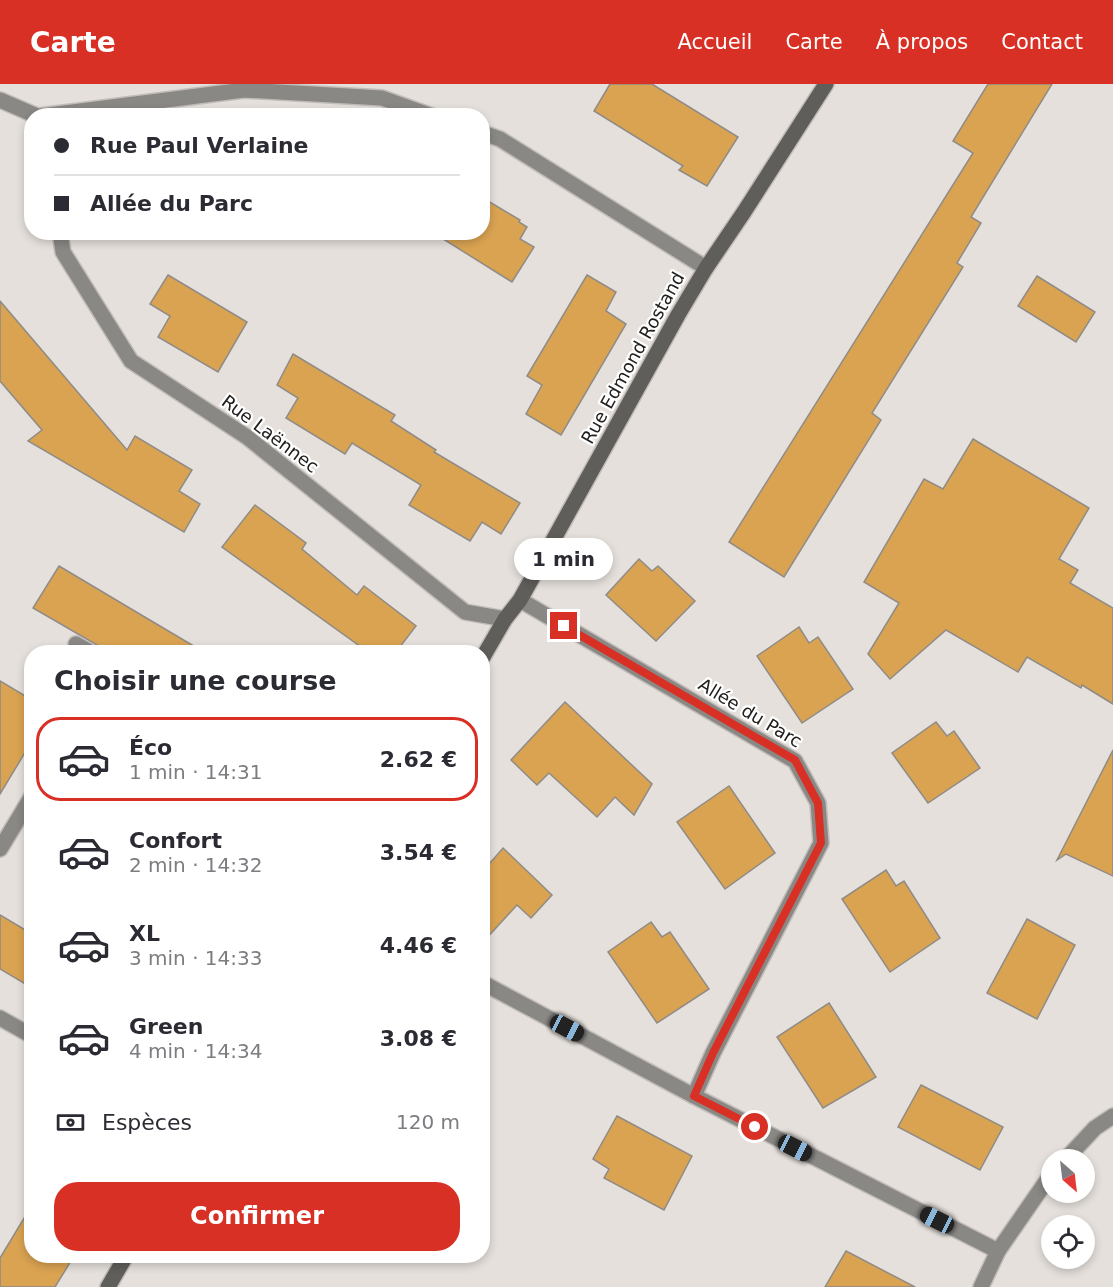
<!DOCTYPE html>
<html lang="fr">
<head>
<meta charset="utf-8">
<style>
  :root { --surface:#fff; --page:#f2f2f3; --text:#2b2b33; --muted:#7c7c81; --line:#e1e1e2; --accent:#d93025 }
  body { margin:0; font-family:"DejaVu Sans",sans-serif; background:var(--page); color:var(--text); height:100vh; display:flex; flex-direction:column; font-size:22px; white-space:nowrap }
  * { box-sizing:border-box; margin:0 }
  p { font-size:20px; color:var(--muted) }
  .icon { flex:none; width:33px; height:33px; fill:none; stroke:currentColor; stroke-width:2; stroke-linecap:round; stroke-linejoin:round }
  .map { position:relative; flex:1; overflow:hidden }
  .panel { position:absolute; left:24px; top:561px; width:466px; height:618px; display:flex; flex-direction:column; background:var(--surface); border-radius:24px; box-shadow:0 3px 9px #0003 }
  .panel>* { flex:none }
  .hud { position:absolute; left:24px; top:24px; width:466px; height:132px; border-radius:24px; box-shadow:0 3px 9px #0003; display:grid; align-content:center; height:132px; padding:0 30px; background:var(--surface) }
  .needle { width:39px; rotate:152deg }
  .tools { position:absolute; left:1041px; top:1065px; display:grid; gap:12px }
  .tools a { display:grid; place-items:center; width:54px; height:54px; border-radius:50%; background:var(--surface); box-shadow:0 3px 9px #0003; font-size:30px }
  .end { position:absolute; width:27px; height:27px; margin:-14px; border:8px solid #d93025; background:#fff; box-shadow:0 0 0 3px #fff }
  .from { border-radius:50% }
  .bubble { position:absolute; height:42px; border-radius:21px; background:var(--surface); box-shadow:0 3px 9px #0003; font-size:20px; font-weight:700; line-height:42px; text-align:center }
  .car { position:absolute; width:18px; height:36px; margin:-18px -9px; border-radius:8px; box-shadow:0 0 4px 2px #0007; background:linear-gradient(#222 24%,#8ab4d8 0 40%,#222 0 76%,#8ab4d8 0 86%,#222 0) }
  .hud b { display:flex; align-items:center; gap:21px; height:57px; font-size:22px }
  .hud b+b { border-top:2px solid var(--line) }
  .hud i { width:15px; height:15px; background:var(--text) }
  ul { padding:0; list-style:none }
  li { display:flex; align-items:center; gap:18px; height:84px; margin:0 12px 9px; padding:0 18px; border:3px solid transparent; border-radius:24px }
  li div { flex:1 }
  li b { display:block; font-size:22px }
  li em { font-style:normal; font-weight:700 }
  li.selected { border-color:var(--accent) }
  li>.icon { width:54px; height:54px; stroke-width:1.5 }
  h2 { padding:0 30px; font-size:27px; line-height:72px }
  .pay { display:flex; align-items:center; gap:15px; height:66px; padding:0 30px; font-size:22px }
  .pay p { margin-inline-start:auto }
  .cta { display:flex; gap:12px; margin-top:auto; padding:12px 30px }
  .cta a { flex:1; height:69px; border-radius:24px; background:var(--accent); color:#fff; font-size:24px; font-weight:700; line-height:69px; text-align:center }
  header { display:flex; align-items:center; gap:36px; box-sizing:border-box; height:84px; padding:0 30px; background:var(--accent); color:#fff }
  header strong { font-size:28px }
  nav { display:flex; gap:33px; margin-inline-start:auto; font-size:21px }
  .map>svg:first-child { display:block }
</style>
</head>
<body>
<header>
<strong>Carte</strong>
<nav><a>Accueil</a><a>Carte</a><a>À propos</a><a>Contact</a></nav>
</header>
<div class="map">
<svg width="1113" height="1203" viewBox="0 0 1113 1203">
  <rect width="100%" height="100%" fill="#e5e0db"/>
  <g fill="#daa352" stroke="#8f8b86" stroke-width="1.5">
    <polygon points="610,0 652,0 738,53 707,102 679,86 683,82 594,27"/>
    <polygon points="988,0 1052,0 971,133 981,139 957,179 963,183 872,329 881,336 784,493 729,458 973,69 953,57"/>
    <polygon points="483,114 520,136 519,138 527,143 520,155 534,163 512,198 432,148 483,148"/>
    <polygon points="168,191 247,238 218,288 158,253 170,232 150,220"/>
    <polygon points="587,191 616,208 606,227 626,240 561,351 526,330 542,301 527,292"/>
    <polygon points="1037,192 1095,228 1076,258 1018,222"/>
    <polygon points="0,217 127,366 135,352 192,386 179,407 200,420 184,448 28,357 42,346 0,297"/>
    <polygon points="293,270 395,331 391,337 436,366 434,368 520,419 501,450 482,438 470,457 409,421 421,401 352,359 345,370 286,334 298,314 277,301"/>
    <polygon points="973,355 1089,424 1059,475 1078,486 1070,499 1113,524 1113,620 1082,601 1081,604 1027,573 1018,588 946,546 890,595 868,570 899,519 864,498 924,395 943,405"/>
    <polygon points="255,421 306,459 302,465 357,511 364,502 416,542 396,568 368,568 222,463"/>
    <polygon points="639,475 652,487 658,482 695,517 656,557 606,511"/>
    <polygon points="59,482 143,532 204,568 109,568 33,524"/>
    <polygon points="799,543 809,559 818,553 853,605 802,639 757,572"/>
    <polygon points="0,597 32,616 32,657 0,710"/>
    <polygon points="565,618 652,700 634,731 615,713 597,733 549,689 537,701 511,676"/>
    <polygon points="936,638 947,652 954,647 980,684 928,719 892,669"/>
    <polygon points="1113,666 1113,792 1066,770 1057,776"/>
    <polygon points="729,702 775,769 725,805 677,738"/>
    <polygon points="503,764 552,811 531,834 517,821 483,858 483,787"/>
    <polygon points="886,786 896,802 904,797 940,854 890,888 842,815"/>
    <polygon points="0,831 32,850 32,904 0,885"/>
    <polygon points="1027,835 1075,861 1037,935 987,909"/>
    <polygon points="651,838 662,853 670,848 709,905 657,939 608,868"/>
    <polygon points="829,919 876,993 823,1024 777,953"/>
    <polygon points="921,1001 1003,1043 980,1086 898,1043"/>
    <polygon points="617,1032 692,1072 664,1126 604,1094 609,1085 593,1075"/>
    <polygon points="32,1121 32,1172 74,1172 55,1203 0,1203 0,1174"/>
    <polygon points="846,1167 915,1203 825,1203"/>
  </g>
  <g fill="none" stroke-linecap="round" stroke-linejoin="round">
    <defs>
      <g id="street">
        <polyline points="0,16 37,32"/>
        <polyline points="41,32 244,6 382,14 432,32"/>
        <polyline points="483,49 500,55 706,184"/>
        <polyline points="60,148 63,168 131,277 247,353 465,528 505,535"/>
        <polyline points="520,516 795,677 818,719 821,759 713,969 694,1012"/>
        <polyline points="76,560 90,568"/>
        <polyline points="0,765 32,712"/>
        <polyline points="483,899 694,1012 998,1167 1052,1089"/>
        <polyline points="0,934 32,952"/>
        <polyline points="1065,1076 1095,1044 1113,1032"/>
        <polyline points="981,1203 998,1167"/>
      </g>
      <g id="secondary">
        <polyline points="483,573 505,535 520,516 678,231 706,184 744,128 826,0"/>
        <polyline points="108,1203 126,1172"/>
      </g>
    </defs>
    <use href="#street" stroke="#c2bdb9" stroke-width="18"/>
    <use href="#secondary" stroke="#c2bdb9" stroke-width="18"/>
    <use href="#street" stroke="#898885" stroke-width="15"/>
    <use href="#secondary" stroke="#5f5e5a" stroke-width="15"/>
  </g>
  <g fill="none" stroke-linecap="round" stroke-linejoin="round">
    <polyline stroke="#d93025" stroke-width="8" points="564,542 795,676 818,719 821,759 713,969 694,1012 755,1043"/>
  </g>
  <g text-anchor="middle" stroke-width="4.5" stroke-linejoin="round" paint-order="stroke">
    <g font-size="18" fill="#22201e" stroke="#fff">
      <text transform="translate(633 274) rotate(-61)" y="6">Rue Edmond Rostand</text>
      <text transform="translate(270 350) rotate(37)" y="6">Rue Laënnec</text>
      <text transform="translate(750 629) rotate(31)" y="6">Allée du Parc</text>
    </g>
  </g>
</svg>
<div class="tools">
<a><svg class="needle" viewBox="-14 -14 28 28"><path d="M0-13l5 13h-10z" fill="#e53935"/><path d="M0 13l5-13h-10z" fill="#7c7c81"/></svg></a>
<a><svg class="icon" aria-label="locate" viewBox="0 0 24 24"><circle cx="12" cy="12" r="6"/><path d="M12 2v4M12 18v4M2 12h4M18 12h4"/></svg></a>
</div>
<i class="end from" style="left:755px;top:1043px"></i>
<i class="end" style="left:564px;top:542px"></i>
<div class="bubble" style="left:514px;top:454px;width:99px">1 min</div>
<i class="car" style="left:567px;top:944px;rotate:118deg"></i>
<i class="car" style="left:795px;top:1064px;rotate:117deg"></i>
<i class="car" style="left:937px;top:1136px;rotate:297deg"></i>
<div class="hud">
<b><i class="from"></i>Rue Paul Verlaine</b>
<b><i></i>Allée du Parc</b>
</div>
<section class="panel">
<h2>Choisir une course</h2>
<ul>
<li class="selected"><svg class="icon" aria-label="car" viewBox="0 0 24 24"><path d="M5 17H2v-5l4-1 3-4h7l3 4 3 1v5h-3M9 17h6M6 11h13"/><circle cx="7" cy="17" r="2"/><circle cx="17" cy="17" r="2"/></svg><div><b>Éco</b><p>1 min · 14:31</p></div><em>2.62 €</em></li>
<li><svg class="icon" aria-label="car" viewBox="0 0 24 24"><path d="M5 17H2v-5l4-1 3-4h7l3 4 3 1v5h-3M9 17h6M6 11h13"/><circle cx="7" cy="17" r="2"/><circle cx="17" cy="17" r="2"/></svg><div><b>Confort</b><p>2 min · 14:32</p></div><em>3.54 €</em></li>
<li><svg class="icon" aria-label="car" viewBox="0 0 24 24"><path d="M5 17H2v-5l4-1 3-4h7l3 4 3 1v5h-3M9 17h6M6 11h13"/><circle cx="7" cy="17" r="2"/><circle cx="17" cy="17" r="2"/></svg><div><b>XL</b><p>3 min · 14:33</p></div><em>4.46 €</em></li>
<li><svg class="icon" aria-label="car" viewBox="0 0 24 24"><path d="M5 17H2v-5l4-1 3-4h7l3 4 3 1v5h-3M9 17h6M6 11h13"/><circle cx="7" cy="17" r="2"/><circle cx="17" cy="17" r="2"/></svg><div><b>Green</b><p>4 min · 14:34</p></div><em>3.08 €</em></li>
</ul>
<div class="pay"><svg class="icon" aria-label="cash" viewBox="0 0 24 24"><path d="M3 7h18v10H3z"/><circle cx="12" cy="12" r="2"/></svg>Espèces<p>120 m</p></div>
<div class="cta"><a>Confirmer</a></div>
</section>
</div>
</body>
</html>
